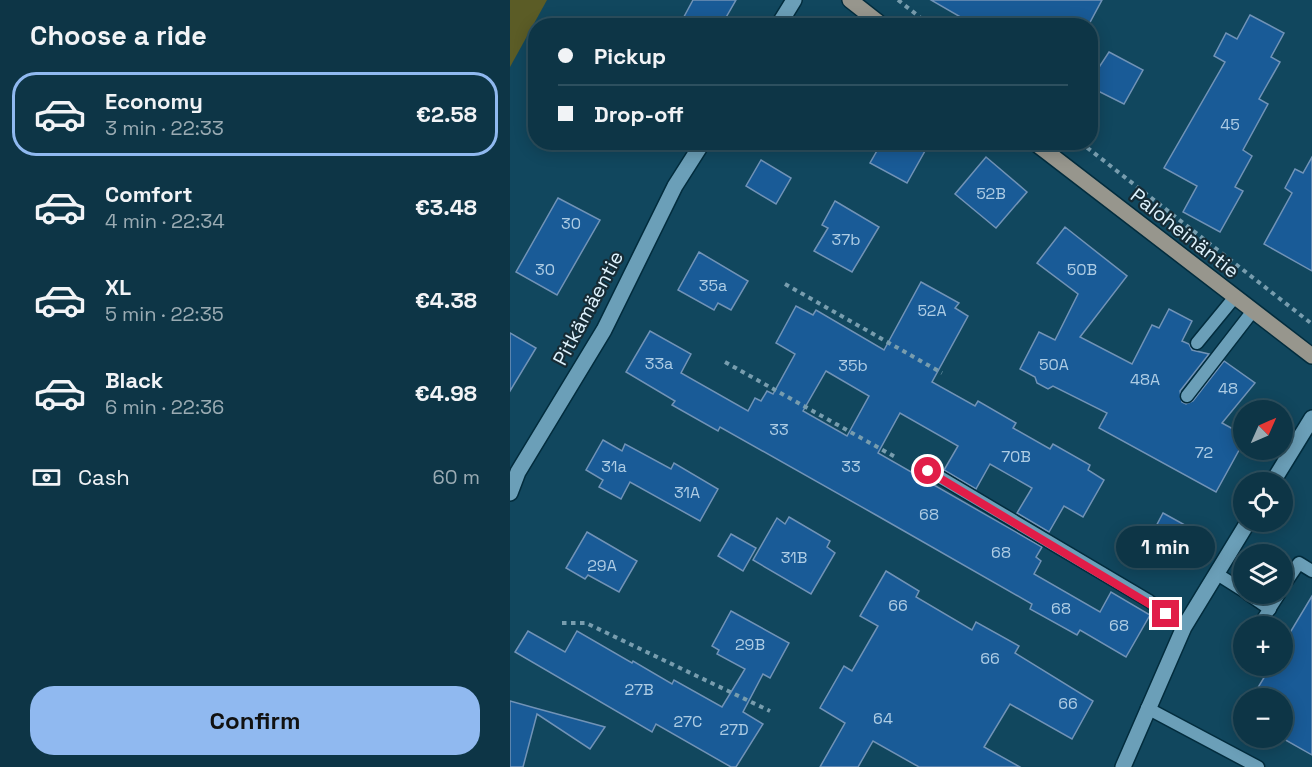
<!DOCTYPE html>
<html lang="en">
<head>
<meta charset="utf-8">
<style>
  :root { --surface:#0d3546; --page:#1b4051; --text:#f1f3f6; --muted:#9aabb3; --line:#2d505f; --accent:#90b9f0 }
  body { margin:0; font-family:"Space Grotesk",sans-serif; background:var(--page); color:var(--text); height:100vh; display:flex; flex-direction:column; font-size:22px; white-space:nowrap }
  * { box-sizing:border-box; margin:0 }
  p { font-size:20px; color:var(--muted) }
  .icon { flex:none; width:33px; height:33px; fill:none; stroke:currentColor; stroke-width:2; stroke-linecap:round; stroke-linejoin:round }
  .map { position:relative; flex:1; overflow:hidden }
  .panel { display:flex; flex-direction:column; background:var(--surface); width:510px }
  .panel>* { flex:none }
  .guide { position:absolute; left:18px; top:18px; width:570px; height:132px; border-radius:24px; box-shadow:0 3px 15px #0003,0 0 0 2px var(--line); display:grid; align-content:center; height:132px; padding:0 30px; background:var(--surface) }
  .needle { width:39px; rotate:45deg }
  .tools { position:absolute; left:723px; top:400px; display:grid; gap:12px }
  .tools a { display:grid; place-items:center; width:60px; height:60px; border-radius:50%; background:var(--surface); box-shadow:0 3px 15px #0003,0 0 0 2px var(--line); font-size:30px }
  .end { position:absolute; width:27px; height:27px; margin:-14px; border:8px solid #e11d48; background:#fff; box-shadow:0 0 0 3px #fff }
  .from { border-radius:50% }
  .bubble { position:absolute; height:42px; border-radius:21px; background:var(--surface); box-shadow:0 3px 15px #0003,0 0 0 2px var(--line); font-size:20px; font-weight:800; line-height:42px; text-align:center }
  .guide b { display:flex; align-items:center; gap:21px; height:57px; font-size:22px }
  .guide b+b { border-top:2px solid var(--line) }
  .guide i { width:15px; height:15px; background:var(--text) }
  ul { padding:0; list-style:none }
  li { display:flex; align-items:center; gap:18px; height:84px; margin:0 12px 9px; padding:0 18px; border:3px solid transparent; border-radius:24px }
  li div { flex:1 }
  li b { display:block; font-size:22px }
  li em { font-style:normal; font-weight:800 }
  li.current { border-color:var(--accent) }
  li>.icon { width:54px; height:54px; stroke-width:1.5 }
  h2 { padding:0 30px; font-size:27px; line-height:72px }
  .pay { display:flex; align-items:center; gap:15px; height:66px; padding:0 30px; font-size:22px }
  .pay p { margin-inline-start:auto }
  .button { display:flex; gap:12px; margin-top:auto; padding:12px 30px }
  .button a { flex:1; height:69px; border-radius:24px; background:var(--accent); color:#111; font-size:24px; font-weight:800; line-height:69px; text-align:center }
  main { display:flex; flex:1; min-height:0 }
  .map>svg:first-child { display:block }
</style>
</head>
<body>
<main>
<section class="panel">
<h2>Choose a ride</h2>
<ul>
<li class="current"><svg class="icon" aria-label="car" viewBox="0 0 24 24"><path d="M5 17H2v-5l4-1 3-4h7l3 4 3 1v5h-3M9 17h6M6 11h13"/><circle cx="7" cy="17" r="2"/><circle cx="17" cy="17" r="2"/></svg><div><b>Economy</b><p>3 min · 22:33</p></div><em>€2.58</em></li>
<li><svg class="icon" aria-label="car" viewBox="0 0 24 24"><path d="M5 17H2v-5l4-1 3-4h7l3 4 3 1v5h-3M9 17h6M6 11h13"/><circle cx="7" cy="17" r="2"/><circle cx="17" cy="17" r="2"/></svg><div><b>Comfort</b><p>4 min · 22:34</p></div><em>€3.48</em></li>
<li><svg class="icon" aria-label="car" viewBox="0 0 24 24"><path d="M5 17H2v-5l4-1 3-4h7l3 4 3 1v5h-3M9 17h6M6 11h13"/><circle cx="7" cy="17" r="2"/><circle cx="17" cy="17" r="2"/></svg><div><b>XL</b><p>5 min · 22:35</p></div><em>€4.38</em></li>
<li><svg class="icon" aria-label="car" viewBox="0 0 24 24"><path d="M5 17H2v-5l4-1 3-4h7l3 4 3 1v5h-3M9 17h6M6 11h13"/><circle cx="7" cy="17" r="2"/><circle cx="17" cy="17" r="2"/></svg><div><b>Black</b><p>6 min · 22:36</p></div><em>€4.98</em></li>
</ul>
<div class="pay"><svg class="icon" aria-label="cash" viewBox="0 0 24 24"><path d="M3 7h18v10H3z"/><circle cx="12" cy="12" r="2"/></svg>Cash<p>60 m</p></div>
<div class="button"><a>Confirm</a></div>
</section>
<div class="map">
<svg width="802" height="767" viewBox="0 0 802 767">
  <rect width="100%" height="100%" fill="#11475e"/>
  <polygon fill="#5b5c26" points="0,0 37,0 0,67"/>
  <g fill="#195b97" stroke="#7193b7" stroke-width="1.5" fill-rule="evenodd">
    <polygon points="183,0 226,0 211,26 169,26"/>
    <polygon points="421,0 592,0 578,26 466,26"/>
    <polygon points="740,15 774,33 761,57 770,62 749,99 758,104 733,150 742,156 725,187 733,191 710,232 673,212 687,186 654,168 715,62 704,56 716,33 727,39"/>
    <polygon points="599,52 633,70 614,104 580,87 580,81"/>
    <polygon points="372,142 420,142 397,183 360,163"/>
    <polygon points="476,157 517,192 486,228 445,194"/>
    <polygon points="802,157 802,271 754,244 782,193 775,188 785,169 793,173"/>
    <polygon points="251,160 281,178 266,204 236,186"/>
    <polygon points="48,198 90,220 47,295 6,272"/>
    <polygon points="325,201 369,227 342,272 304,251 318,228 312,225"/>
    <polygon points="555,227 617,276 570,337 622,364 642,325 649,328 659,309 682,321 672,341 679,344 682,350 699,354 670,391 672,402 676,404 683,401 714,361 745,383 712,423 734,435 734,441 706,492 589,428 597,413 543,386 538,389 527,383 525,377 510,369 529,332 545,340 568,294 527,263"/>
    <polygon points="189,252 238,281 221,310 208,303 204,310 168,290"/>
    <path d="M411,282l38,21 -4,5 13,8 -36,66 43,24 3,-5 38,22 -3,5 37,21 3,-5 37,21 -2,5 16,10 -21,37 -19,-11 -15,26 -32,-19 15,-25 -42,-24 -14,25 -32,-19 14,-24 -58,-33 -22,40 164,94 -6,10 5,4 -7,13 66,38 11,-20 39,23 -24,42 -46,-27 -3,5 -47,-26 2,-5 -156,-89 -156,-88 -2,4 -46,-26 3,-4 -49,-29 24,-41 41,23 -10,19 67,38 7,-13 6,3 6,-10 6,3 22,-40 -19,-11 20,-37 17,9 3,-5 68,40zM316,371l43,25 -22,40 -44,-25z"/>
    <polygon points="0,333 26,348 0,391"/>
    <polygon points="93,440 112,451 115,444 161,469 164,463 208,489 190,521 120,482 111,499 89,487 93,480 76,470"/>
    <polygon points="653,513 684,530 663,567 633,551"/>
    <polygon points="279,517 320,541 317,547 325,553 301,594 243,560 267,518 275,524"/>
    <polygon points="77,532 127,561 109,592 78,575 75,579 56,568"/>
    <polygon points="221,534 246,548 233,571 208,556"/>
    <polygon points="376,571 409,591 406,597 462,630 466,622 509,646 505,653 583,701 562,739 500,704 474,747 510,767 409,767 363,741 348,767 310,767 335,723 310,708 334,666 342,671 368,626 350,616"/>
    <polygon points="802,596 802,755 772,738 772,699 741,699 761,666 772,666 772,646"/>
    <polygon points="221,611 279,643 260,678 253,674 233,712 253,724 226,767 221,767 146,724 142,732 5,652 18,631 55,652 67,631 122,663 123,661 162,684 164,680 212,707 235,669 207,654 209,650 202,646"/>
    <polygon points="0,701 25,708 95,727 80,749 27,714 13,767 0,767"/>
  </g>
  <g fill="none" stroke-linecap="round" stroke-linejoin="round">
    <defs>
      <g id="lane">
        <polyline points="687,343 724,298"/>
        <polyline points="677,396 742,312"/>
        <polyline points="418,470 639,601 674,627"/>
        <polyline points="707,574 734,591"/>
        <polyline points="772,588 789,563 802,571"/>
        <polyline points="738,594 760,609"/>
        <polyline points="748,627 769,594"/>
        <polyline points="637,708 748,767"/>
      </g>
      <g id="street">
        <polyline points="268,26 284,0"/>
        <polyline points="762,483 802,418"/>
        <polyline points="0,493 8,472 94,330 165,186 193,142"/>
        <polyline points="613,767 674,627 738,522"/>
      </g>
      <g id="secondary">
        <polyline points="340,0 373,26"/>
        <polyline points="524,142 802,356"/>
      </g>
    </defs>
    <use href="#lane" stroke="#022c3d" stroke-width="15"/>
    <use href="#street" stroke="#022c3d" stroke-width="18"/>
    <use href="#secondary" stroke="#022c3d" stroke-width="18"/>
    <g stroke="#789dae" stroke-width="4" stroke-dasharray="4.5 4.5" stroke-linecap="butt">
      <polyline points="388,0 421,26"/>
      <polyline points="570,142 802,324"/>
      <polyline points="275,284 432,373"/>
      <polyline points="215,362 387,458"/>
      <polyline points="52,623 76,623 260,711"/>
    </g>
    <use href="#lane" stroke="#6b9fb8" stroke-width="12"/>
    <use href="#street" stroke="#6b9fb8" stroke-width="15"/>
    <use href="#secondary" stroke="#97968d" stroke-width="15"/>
  </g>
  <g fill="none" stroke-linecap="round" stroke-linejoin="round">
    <polyline stroke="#e11d48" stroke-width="8" points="418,471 656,614"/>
  </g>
  <g text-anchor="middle" stroke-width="4.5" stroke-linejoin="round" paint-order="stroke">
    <g font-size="16" fill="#adcce4">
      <text x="720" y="130">45</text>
      <text x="481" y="199">52B</text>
      <text x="61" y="229">30</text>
      <text x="336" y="245">37b</text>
      <text x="35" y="275">30</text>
      <text x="572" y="275">50B</text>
      <text x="203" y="291">35a</text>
      <text x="422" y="316">52A</text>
      <text x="149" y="369">33a</text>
      <text x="544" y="370">50A</text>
      <text x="343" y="371">35b</text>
      <text x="635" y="385">48A</text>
      <text x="718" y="394">48</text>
      <text x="269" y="435">33</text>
      <text x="694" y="458">72</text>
      <text x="506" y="462">70B</text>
      <text x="104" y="472">31a</text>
      <text x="341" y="472">33</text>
      <text x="177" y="498">31A</text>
      <text x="419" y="520">68</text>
      <text x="491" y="558">68</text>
      <text x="284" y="563">31B</text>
      <text x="92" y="571">29A</text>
      <text x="388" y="611">66</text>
      <text x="551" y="614">68</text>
      <text x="609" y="631">68</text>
      <text x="240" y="650">29B</text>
      <text x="480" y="664">66</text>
      <text x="129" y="695">27B</text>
      <text x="558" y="709">66</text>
      <text x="373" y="724">64</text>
      <text x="178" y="727">27C</text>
      <text x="224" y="735">27D</text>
    </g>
    <g font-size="20" fill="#def2fd" stroke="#162b35">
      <text transform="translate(675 233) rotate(38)" y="7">Paloheinäntie</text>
      <text transform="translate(78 308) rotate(-62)" y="7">Pitkämäentie</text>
    </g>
  </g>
</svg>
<div class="tools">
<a><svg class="needle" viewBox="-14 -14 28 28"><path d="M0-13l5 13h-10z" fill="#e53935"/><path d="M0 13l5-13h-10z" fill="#9aabb3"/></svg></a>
<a><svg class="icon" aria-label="locate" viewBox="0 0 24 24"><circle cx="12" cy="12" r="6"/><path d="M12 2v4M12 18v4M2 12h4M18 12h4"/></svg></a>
<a><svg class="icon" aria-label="layers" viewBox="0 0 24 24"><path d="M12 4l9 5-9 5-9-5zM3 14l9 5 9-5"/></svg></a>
<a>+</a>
<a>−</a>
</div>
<i class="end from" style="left:418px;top:471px"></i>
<i class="end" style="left:656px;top:614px"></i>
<div class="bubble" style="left:606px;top:526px;width:99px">1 min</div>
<div class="guide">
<b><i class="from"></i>Pickup</b>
<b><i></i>Drop-off</b>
</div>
</div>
</main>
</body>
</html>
